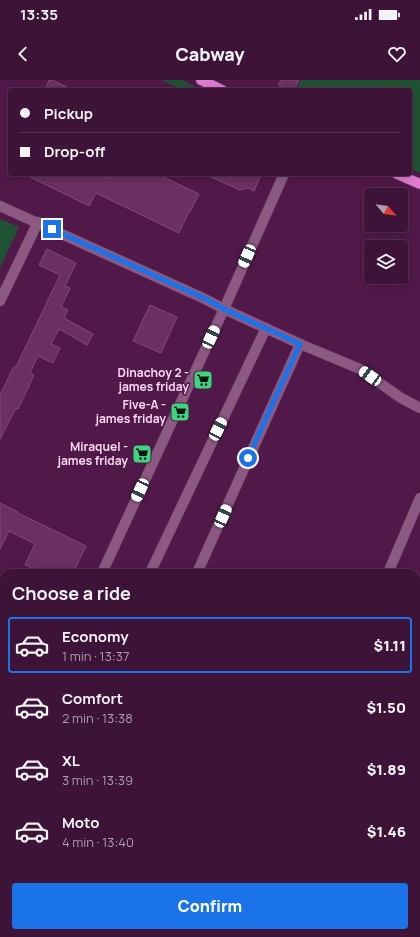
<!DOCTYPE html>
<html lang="en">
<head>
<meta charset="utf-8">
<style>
  :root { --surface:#3d1337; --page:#441c3f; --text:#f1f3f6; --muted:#ad9ead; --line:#563252; --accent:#1a73e8 }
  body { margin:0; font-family:Manrope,sans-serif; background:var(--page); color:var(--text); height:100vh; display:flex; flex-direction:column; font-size:15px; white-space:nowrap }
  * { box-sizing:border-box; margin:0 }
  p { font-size:13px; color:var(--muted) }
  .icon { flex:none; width:22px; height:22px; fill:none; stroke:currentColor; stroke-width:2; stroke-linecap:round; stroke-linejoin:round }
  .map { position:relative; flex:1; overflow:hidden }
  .side { position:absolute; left:0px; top:489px; width:420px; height:368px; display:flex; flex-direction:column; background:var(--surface); border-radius:12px 12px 0 0; box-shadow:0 2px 10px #0003,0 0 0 1px var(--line) }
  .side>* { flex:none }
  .hud { position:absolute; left:8px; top:8px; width:404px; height:88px; border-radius:4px; box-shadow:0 2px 10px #0003,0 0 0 1px var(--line); display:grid; align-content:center; height:88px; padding:0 12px; background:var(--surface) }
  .needle { width:26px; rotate:118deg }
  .controls { position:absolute; left:364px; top:108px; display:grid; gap:8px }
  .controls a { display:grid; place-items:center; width:44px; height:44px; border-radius:4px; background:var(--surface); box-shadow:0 2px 10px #0003,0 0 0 1px var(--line); font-size:20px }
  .end { position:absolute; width:18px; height:18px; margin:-9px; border:5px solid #1a73e8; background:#fff; box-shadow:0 0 0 2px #fff }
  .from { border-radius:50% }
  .car { position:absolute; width:12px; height:24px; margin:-12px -6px; border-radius:5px; box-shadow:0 0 3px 1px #0007; background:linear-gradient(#fff 24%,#345 0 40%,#fff 0 76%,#345 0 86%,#fff 0) }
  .hud b { display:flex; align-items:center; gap:14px; height:38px; font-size:15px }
  .hud b+b { border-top:1px solid var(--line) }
  .hud i { width:10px; height:10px; background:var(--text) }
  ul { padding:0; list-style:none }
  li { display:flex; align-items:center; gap:12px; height:56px; margin:0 8px 6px; padding:0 4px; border:2px solid transparent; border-radius:4px }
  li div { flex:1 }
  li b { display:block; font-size:15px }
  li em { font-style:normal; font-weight:800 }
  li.active { border-color:var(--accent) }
  li>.icon { width:36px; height:36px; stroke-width:1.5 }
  h2 { padding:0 12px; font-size:18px; line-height:48px }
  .button { display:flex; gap:8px; margin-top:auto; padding:8px 12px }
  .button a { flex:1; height:46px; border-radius:4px; background:var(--accent); color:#fff; font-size:16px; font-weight:800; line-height:46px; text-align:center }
  .status { display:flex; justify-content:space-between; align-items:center; height:28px; padding:0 20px; background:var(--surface); direction:ltr }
  .status svg { height:11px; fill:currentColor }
  header { display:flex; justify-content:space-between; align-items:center; height:52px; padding:0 12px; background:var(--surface); font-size:18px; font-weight:800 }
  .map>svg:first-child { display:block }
</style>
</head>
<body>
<div class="status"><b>13:35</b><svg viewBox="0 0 49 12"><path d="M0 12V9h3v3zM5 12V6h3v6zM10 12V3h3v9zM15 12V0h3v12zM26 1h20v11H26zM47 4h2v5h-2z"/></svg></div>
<header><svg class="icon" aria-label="back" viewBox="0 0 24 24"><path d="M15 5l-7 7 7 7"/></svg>Cabway<svg class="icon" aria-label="heart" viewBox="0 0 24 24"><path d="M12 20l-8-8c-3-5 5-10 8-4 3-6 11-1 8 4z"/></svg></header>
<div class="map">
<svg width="420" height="857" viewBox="0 0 420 857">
  <rect width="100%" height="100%" fill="#511949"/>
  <g fill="#1f5232">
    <polygon points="161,0 182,0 203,10 183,10"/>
    <polygon points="301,0 420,0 420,93 410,88 410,10 296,10"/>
    <polygon points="0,139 19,147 0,188"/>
  </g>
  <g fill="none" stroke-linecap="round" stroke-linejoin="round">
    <g stroke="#102328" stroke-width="18">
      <polyline points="420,622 418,624 420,639"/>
      <polyline points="416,737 420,730"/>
      <polyline points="401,853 405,857"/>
    </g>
  </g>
  <g fill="#6a3061" stroke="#834879">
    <polygon points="49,0 52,0 73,10 45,10"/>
    <polygon points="281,0 299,0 294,10 287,10 278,5"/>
    <polygon points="24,94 102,94 110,98 112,94 157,94 199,114 190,132 189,131 179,153 96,113 89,126"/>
    <polygon points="204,94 254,94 260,97 254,111 248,108 240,110"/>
    <polygon points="47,169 76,183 65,206 70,208 61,227 68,230 64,238 93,254 87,265 59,249 51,264 60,268 53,283 38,276 30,293 34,295 18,329 16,328 0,359 0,315 14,286 16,287 60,195 39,185"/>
    <polygon points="150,225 177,237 161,273 133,261"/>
    <polygon points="0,423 18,432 18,433 86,466 73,493 44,493 25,485 35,464 9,451 0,469"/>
  </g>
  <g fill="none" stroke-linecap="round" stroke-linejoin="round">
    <defs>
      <g id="minor">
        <polyline points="0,126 205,219 224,229 300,264 360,289 401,318 420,328"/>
        <polyline points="0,221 38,142"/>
        <polyline points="102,493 224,229 284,94"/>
        <polyline points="150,493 266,248"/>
        <polyline points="197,493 300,264"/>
        <polyline points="388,493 420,418"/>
        <polyline points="0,711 4,703"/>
        <polyline points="0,780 4,782"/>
        <polyline points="159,853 168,857"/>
        <polyline points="316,853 321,857"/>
        <polyline points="74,857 76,853"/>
        <polyline points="234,857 235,853"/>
      </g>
      <g id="major">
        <polyline points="201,0 222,10"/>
        <polyline points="397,94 420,104"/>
      </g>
    </defs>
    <use href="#minor" stroke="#6f3b67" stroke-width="11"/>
    <use href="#major" stroke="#6f3b67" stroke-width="11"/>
    <use href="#minor" stroke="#8b5982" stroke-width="10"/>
    <use href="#major" stroke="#e17ad0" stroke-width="10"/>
  </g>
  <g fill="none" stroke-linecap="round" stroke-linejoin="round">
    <polyline stroke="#1a73e8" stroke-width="5" points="52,149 206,219 224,229 300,264 248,378"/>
  </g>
  <defs>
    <symbol id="supermarket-square" viewBox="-11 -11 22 22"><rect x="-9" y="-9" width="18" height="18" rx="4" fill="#3bd77f" stroke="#511949"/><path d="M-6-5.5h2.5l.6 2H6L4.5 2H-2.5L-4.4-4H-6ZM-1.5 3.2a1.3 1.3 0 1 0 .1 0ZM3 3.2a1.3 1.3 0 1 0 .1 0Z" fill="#111"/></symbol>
  </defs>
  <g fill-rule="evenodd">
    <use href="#supermarket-square" x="192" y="289" width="22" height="22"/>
    <use href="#supermarket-square" x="169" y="321" width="22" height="22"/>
    <use href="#supermarket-square" x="131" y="363" width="22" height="22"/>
  </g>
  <g text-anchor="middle" stroke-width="3" stroke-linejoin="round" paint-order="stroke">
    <g font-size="12" font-weight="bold" fill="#fad7f2" stroke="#511949" text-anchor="end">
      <text x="189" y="297">Dinachoy 2 -<tspan x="189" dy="14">james friday</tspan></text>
      <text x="166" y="329">Five-A -<tspan x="166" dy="14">james friday</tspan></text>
      <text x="128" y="371">Miraquel -<tspan x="128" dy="14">james friday</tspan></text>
    </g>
  </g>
</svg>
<div class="controls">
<a><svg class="needle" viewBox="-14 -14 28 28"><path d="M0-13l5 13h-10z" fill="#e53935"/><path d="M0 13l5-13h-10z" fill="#ad9ead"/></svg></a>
<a><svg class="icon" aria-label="layers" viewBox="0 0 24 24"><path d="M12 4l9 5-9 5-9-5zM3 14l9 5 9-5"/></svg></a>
</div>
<i class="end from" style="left:248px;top:378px"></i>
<i class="end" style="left:52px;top:149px"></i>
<i class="car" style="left:247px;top:176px;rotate:204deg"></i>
<i class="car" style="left:211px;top:257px;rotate:25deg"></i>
<i class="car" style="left:370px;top:296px;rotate:305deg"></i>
<i class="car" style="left:218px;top:349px;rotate:26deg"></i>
<i class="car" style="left:140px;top:410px;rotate:205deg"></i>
<i class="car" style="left:223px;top:436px;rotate:24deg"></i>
<div class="hud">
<b><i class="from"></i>Pickup</b>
<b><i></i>Drop-off</b>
</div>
<section class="side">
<h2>Choose a ride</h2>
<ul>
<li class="active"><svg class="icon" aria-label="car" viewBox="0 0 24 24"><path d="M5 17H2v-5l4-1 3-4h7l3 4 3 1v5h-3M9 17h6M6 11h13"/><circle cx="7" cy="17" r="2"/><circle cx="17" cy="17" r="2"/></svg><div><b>Economy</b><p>1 min · 13:37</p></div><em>$1.11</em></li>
<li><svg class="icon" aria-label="car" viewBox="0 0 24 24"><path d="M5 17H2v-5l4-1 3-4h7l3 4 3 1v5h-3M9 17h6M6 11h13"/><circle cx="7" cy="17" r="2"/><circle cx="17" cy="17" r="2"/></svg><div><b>Comfort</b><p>2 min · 13:38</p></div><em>$1.50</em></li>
<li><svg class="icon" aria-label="car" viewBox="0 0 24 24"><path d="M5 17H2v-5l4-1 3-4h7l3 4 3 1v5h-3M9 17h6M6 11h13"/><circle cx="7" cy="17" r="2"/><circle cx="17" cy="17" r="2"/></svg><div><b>XL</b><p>3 min · 13:39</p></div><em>$1.89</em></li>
<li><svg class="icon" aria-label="car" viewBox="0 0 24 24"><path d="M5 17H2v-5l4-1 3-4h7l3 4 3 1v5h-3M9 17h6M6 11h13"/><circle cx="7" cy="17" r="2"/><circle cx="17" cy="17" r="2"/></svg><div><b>Moto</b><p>4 min · 13:40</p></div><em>$1.46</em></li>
</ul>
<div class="button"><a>Confirm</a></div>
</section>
</div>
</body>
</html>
